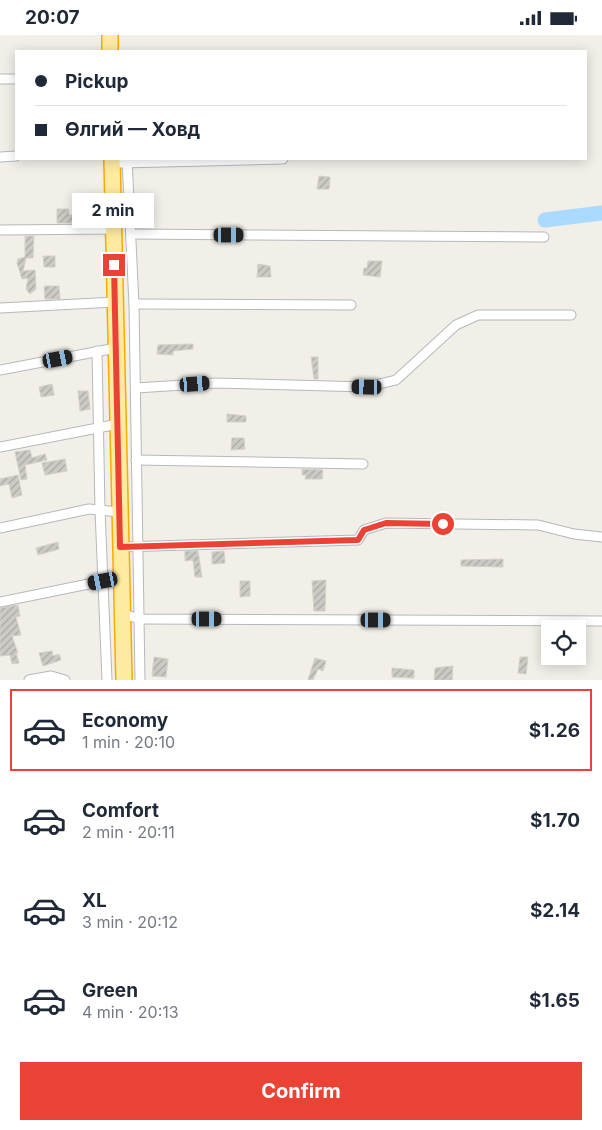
<!DOCTYPE html>
<html lang="en">
<head>
<meta charset="utf-8">
<style>
  :root { --surface:#fff; --page:#f2f2f3; --text:#1f2937; --muted:#747a83; --line:#e0e1e3; --accent:#ea4335 }
  body { margin:0; font-family:Inter,sans-serif; background:var(--page); color:var(--text); height:100vh; display:flex; flex-direction:column; font-size:19px; white-space:nowrap }
  * { box-sizing:border-box; margin:0 }
  p { font-size:16px; color:var(--muted) }
  .icon { flex:none; width:28px; height:28px; fill:none; stroke:currentColor; stroke-width:2; stroke-linecap:round; stroke-linejoin:round }
  .map { position:relative; height:645px; overflow:hidden }
  .drawer { display:flex; flex-direction:column; background:var(--surface); flex:1 }
  .drawer>* { flex:none }
  .guide { position:absolute; left:15px; top:15px; width:572px; height:110px; border-radius:0px; box-shadow:0 2px 12px #0003; display:grid; align-content:center; height:110px; padding:0 20px; background:var(--surface) }
  .tools { position:absolute; left:541px; top:585px; display:grid; gap:10px }
  .tools a { display:grid; place-items:center; width:45px; height:45px; border-radius:0px; background:var(--surface); box-shadow:0 2px 12px #0003; font-size:25px }
  .end { position:absolute; width:22px; height:22px; margin:-11px; border:6px solid #ea4335; background:#fff; box-shadow:0 0 0 2px #fff }
  .from { border-radius:50% }
  .bubble { position:absolute; height:35px; border-radius:0px; background:var(--surface); box-shadow:0 2px 12px #0003; font-size:16px; font-weight:700; line-height:35px; text-align:center }
  .car { position:absolute; width:15px; height:30px; margin:-15px -8px; border-radius:6px; box-shadow:0 0 4px 1px #0007; background:linear-gradient(#222 24%,#8ab4d8 0 40%,#222 0 76%,#8ab4d8 0 86%,#222 0) }
  .guide b { display:flex; align-items:center; gap:18px; height:48px; font-size:19px }
  .guide b+b { border-top:1px solid var(--line) }
  .guide i { width:12px; height:12px; background:var(--text) }
  ul { padding:9px 0 0; list-style:none }
  li { display:flex; align-items:center; gap:15px; height:82px; margin:0 10px 8px; padding:0 10px; border:2px solid transparent; border-radius:0px }
  li div { flex:1 }
  li b { display:block; font-size:19px }
  li em { font-style:normal; font-weight:700 }
  li.on { border-color:var(--accent) }
  li>.icon { width:45px; height:45px; stroke-width:1.5 }
  .button { display:flex; gap:10px; margin-top:auto; padding:10px 20px }
  .button a { flex:1; height:58px; border-radius:0px; background:var(--accent); color:#fff; font-size:20px; font-weight:700; line-height:58px; text-align:center }
  .status { display:flex; justify-content:space-between; align-items:center; height:35px; padding:0 25px; background:var(--surface); direction:ltr }
  .status svg { height:14px; fill:currentColor }
  .map>svg:first-child { display:block }
</style>
</head>
<body>
<div class="status"><b>20:07</b><svg viewBox="0 0 49 12"><path d="M0 12V9h3v3zM5 12V6h3v6zM10 12V3h3v9zM15 12V0h3v12zM26 1h20v11H26zM47 4h2v5h-2z"/></svg></div>
<div class="map">
<svg width="602" height="645" viewBox="0 0 602 645">
  <defs>
    <pattern id="building-hatch" width="6" height="6" patternUnits="userSpaceOnUse" patternTransform="scale(1.25)"><rect width="6" height="6" fill="#cccac5"/><path d="M-1 1l2-2M0 6l6-6M5 7l2-2" fill="none" stroke="#a9a8a4"/></pattern>
  </defs>
  <rect width="100%" height="100%" fill="#f1efe8"/>
  <g fill="none" stroke-linecap="round" stroke-linejoin="round">
    <polyline stroke="#aadaff" stroke-width="15" points="545,185 602,178"/>
  </g>
  <g fill="url(#building-hatch)" stroke="#d6d1c6">
    <polygon points="319,141 330,142 329,154 317,154"/>
    <polygon points="57,174 69,174 69,180 80,179 80,188 57,188"/>
    <polygon points="25,201 34,201 33,223 26,223 23,236 35,235 36,254 30,259 26,254 28,243 22,244 17,228 18,224 25,222"/>
    <polygon points="43,221 55,221 55,232 44,232"/>
    <polygon points="368,226 382,226 380,242 363,240 364,233 367,233"/>
    <polygon points="258,229 270,231 271,242 257,242"/>
    <polygon points="44,251 59,251 60,264 45,264"/>
    <polygon points="193,309 193,314 173,316 173,320 157,319 158,310"/>
    <polygon points="311,322 318,322 318,344 314,344"/>
    <polygon points="52,349 54,360 41,362 39,352"/>
    <polygon points="78,356 88,356 90,374 80,376"/>
    <polygon points="227,379 246,381 246,387 227,387"/>
    <polygon points="232,403 244,403 245,414 231,415"/>
    <polygon points="30,415 32,423 45,419 47,425 25,430 27,444 21,445 15,417"/>
    <polygon points="65,424 67,436 45,440 42,428"/>
    <polygon points="302,434 323,435 322,444 305,444 306,440 302,440"/>
    <polygon points="18,440 22,460 12,463 9,449 0,451 0,444"/>
    <polygon points="58,507 59,514 38,520 36,513"/>
    <polygon points="185,516 198,516 202,542 195,542 193,525 185,526"/>
    <polygon points="224,516 225,528 212,529 212,517"/>
    <polygon points="503,524 503,532 461,531 461,525"/>
    <polygon points="326,545 325,576 314,576 312,546"/>
    <polygon points="240,546 250,546 250,561 240,562"/>
    <polygon points="18,570 20,581 16,582 21,600 12,601 18,618 16,618 19,628 12,629 10,620 0,621 0,573"/>
    <polygon points="52,616 53,621 59,619 61,625 43,631 39,618"/>
    <polygon points="154,622 168,624 166,642 152,641"/>
    <polygon points="520,622 528,622 526,639 518,638"/>
    <polygon points="315,623 326,626 323,636 318,634 313,645 308,645"/>
    <polygon points="453,631 452,645 434,645 435,633"/>
    <polygon points="392,633 414,635 414,643 392,642"/>
  </g>
  <g fill="none" stroke-linecap="round" stroke-linejoin="round">
    <defs>
      <g id="minor">
        <polyline points="0,44 16,44"/>
        <polyline points="0,122 16,121"/>
        <polyline points="127,124 134,269 140,645"/>
        <polyline points="121,128 283,124"/>
        <polyline points="0,195 114,194"/>
        <polyline points="131,199 544,202"/>
        <polyline points="134,269 351,270"/>
        <polyline points="0,273 115,267"/>
        <polyline points="97,316 100,475 107,645"/>
        <polyline points="0,335 116,313"/>
        <polyline points="136,353 215,348 367,352 396,345 456,290 478,280 571,280"/>
        <polyline points="0,412 118,389"/>
        <polyline points="136,425 363,429"/>
        <polyline points="0,493 89,474 119,477"/>
        <polyline points="120,512 358,505 364,495 386,488 538,490 574,499 602,502"/>
        <polyline points="0,567 103,546 121,545"/>
        <polyline points="123,579 140,584 602,586"/>
        <polyline points="29,645 51,641 65,645"/>
      </g>
      <g id="trunk">
        <polyline points="110,0 110,16"/>
        <polyline points="112,124 124,645"/>
      </g>
    </defs>
    <use href="#minor" stroke="#b5b8bc" stroke-width="11"/>
    <use href="#trunk" stroke="#f9ab00" stroke-width="18"/>
    <use href="#minor" stroke="#fff" stroke-width="9"/>
    <use href="#trunk" stroke="#feeaa1" stroke-width="15"/>
  </g>
  <g fill="none" stroke-linecap="round" stroke-linejoin="round">
    <polyline stroke="#ea4335" stroke-width="6" points="114,230 120,512 358,505 364,495 386,488 443,489"/>
  </g>
</svg>
<div class="tools">
<a><svg class="icon" aria-label="locate" viewBox="0 0 24 24"><circle cx="12" cy="12" r="6"/><path d="M12 2v4M12 18v4M2 12h4M18 12h4"/></svg></a>
</div>
<i class="end from" style="left:443px;top:489px"></i>
<i class="end" style="left:114px;top:230px"></i>
<div class="bubble" style="left:72px;top:158px;width:82px">2 min</div>
<i class="car" style="left:229px;top:200px;rotate:90deg"></i>
<i class="car" style="left:58px;top:324px;rotate:79deg"></i>
<i class="car" style="left:195px;top:349px;rotate:86deg"></i>
<i class="car" style="left:367px;top:352px;rotate:271deg"></i>
<i class="car" style="left:103px;top:546px;rotate:259deg"></i>
<i class="car" style="left:207px;top:584px;rotate:90deg"></i>
<i class="car" style="left:376px;top:585px;rotate:90deg"></i>
<div class="guide">
<b><i class="from"></i>Pickup</b>
<b><i></i>Өлгий — Ховд</b>
</div>
</div>
<section class="drawer">
<ul>
<li class="on"><svg class="icon" aria-label="car" viewBox="0 0 24 24"><path d="M5 17H2v-5l4-1 3-4h7l3 4 3 1v5h-3M9 17h6M6 11h13"/><circle cx="7" cy="17" r="2"/><circle cx="17" cy="17" r="2"/></svg><div><b>Economy</b><p>1 min · 20:10</p></div><em>$1.26</em></li>
<li><svg class="icon" aria-label="car" viewBox="0 0 24 24"><path d="M5 17H2v-5l4-1 3-4h7l3 4 3 1v5h-3M9 17h6M6 11h13"/><circle cx="7" cy="17" r="2"/><circle cx="17" cy="17" r="2"/></svg><div><b>Comfort</b><p>2 min · 20:11</p></div><em>$1.70</em></li>
<li><svg class="icon" aria-label="car" viewBox="0 0 24 24"><path d="M5 17H2v-5l4-1 3-4h7l3 4 3 1v5h-3M9 17h6M6 11h13"/><circle cx="7" cy="17" r="2"/><circle cx="17" cy="17" r="2"/></svg><div><b>XL</b><p>3 min · 20:12</p></div><em>$2.14</em></li>
<li><svg class="icon" aria-label="car" viewBox="0 0 24 24"><path d="M5 17H2v-5l4-1 3-4h7l3 4 3 1v5h-3M9 17h6M6 11h13"/><circle cx="7" cy="17" r="2"/><circle cx="17" cy="17" r="2"/></svg><div><b>Green</b><p>4 min · 20:13</p></div><em>$1.65</em></li>
</ul>
<div class="button"><a>Confirm</a></div>
</section>
</body>
</html>
